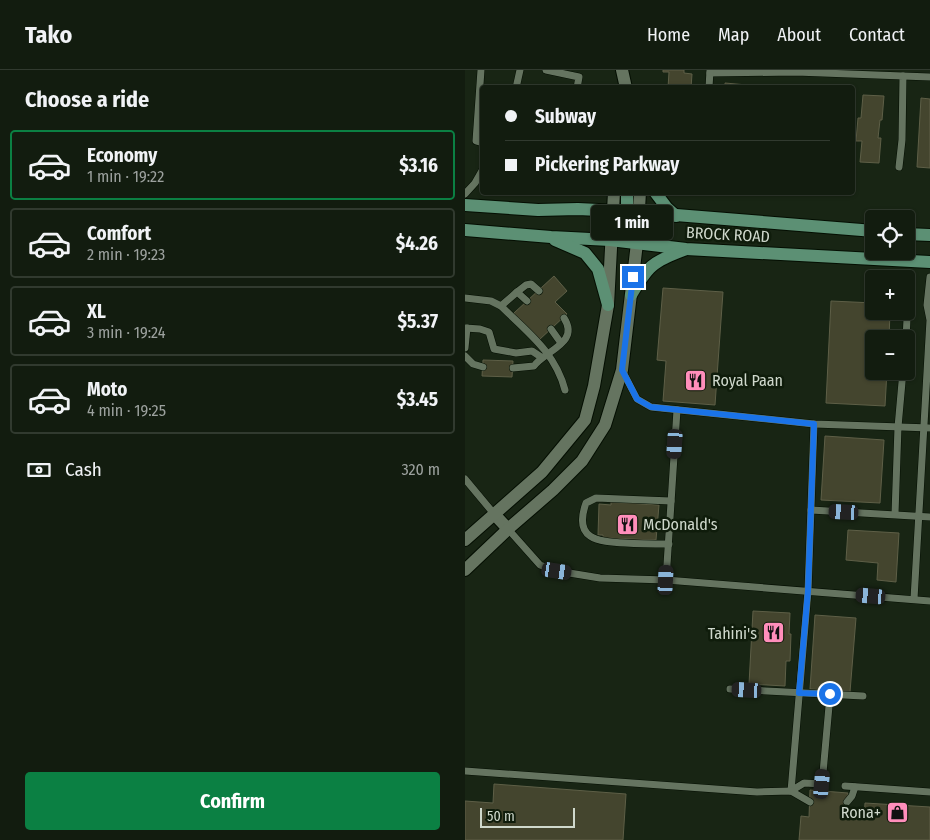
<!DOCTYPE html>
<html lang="en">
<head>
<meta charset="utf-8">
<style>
  :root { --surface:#121c0f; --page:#1f291d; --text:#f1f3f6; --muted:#9ca19e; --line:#313a2f; --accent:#0b8043 }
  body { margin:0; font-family:"Fira Sans Condensed",sans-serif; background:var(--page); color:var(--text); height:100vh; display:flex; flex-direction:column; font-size:19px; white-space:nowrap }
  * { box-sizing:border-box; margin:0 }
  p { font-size:16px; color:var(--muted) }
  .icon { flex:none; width:28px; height:28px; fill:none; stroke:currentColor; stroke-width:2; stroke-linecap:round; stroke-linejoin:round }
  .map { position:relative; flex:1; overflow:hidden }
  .drawer { display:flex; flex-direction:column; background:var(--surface); width:465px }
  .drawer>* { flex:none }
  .top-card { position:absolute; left:15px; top:15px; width:375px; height:110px; border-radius:5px; box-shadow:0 1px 4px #0004,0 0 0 1px var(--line); display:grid; align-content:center; height:110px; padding:0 25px; background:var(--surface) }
  .tools { position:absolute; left:400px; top:140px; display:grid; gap:10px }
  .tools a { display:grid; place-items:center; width:50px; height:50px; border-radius:5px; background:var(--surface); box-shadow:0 1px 4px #0004,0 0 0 1px var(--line); font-size:25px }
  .scale { position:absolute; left:15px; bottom:12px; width:95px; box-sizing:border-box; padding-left:5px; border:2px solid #cfd8cc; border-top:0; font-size:14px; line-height:18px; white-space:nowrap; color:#cfd8cc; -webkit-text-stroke:4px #0f1c0b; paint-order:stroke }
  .end { position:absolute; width:22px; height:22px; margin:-11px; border:6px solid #1a73e8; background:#fff; box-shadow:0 0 0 2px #fff }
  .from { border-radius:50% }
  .bubble { position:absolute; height:35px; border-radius:5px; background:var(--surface); box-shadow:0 1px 4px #0004,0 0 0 1px var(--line); font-size:16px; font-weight:700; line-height:35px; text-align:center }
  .car { position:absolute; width:15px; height:30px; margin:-15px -8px; border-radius:6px; box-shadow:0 0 4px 1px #0007; background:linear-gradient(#222 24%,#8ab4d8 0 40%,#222 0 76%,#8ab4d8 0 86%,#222 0) }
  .top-card b { display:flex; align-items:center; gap:18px; height:48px; font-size:19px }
  .top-card b+b { border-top:1px solid var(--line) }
  .top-card i { width:12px; height:12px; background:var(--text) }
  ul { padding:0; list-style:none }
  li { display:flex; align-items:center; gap:15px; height:70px; margin:0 10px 8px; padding:0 15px; border:2px solid var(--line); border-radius:5px }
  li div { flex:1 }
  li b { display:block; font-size:19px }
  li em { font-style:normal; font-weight:700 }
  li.active { border-color:var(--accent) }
  li>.icon { width:45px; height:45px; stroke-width:1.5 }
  h2 { padding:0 25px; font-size:22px; line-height:60px }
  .pay { display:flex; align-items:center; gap:12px; height:55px; padding:0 25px; font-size:19px }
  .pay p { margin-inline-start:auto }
  .primary-button { display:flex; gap:10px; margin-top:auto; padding:10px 25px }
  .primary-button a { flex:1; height:58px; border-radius:5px; background:var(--accent); color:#fff; font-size:20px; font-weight:700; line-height:58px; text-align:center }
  header { display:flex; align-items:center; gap:30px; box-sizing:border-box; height:70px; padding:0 25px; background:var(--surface); border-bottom:1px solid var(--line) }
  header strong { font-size:24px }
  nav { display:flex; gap:28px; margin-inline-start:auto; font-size:18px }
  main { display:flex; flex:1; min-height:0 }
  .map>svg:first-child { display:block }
</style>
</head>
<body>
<header>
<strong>Tako</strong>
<nav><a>Home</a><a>Map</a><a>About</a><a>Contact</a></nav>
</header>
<main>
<section class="drawer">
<h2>Choose a ride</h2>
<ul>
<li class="active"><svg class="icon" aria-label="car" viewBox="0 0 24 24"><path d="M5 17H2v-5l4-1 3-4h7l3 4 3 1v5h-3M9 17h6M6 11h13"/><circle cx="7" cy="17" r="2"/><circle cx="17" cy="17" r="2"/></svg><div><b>Economy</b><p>1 min · 19:22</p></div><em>$3.16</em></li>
<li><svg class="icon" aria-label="car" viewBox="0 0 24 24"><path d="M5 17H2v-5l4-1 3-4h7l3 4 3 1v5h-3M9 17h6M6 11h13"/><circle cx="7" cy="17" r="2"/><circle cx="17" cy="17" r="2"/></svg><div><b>Comfort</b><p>2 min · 19:23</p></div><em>$4.26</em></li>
<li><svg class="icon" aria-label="car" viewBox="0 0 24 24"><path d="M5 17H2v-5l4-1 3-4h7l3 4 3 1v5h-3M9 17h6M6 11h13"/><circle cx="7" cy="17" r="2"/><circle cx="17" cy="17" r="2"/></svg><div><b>XL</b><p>3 min · 19:24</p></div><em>$5.37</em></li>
<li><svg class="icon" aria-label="car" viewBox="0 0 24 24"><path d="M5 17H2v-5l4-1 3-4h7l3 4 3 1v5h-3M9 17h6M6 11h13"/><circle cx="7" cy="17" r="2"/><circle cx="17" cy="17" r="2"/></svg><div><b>Moto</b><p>4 min · 19:25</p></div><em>$3.45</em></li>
</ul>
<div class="pay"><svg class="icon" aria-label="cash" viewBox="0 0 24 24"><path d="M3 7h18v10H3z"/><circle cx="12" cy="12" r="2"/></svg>Cash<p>320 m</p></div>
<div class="primary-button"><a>Confirm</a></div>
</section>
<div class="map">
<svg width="465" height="770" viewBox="0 0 465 770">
  <rect width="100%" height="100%" fill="#182514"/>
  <g fill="#44452e" stroke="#5e5f47">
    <polygon points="198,0 219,0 219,3 227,4 226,18 203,18 204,2 198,2"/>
    <polygon points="260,13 282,15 282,18 260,18"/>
    <polygon points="398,25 419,26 417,50 415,50 413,68 416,68 414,93 395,92 397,71 391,71 393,48 396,48"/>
    <polygon points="456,28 465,29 465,98 452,97"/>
    <polygon points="89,206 102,221 90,232 102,244 74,270 49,243"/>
    <polygon points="198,218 258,222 250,335 198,331 201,291 192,290"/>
    <polygon points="366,231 409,233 409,241 425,241 424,269 409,269 409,301 422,301 420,336 361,333"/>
    <polygon points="18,290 48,291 47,307 17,306"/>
    <polygon points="360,366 419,370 415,433 356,430"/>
    <polygon points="146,432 194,435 191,470 138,468 138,465 133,465 134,434 146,435"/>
    <polygon points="383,460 434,463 431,512 412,510 413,493 381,490"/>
    <polygon points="288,541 325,543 324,564 326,564 325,591 321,591 320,616 284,614"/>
    <polygon points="350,545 391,548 385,622 345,619"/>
    <polygon points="29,714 161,724 158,770 0,770 0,731 28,733"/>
    <polygon points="345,720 383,723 381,749 399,750 400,733 465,737 465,770 334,770 336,746 344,747"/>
  </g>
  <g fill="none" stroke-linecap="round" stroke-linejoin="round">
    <defs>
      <g id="service">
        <polyline points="16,0 11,71 18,73"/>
        <polyline points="81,0 114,7 112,18"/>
        <polyline points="245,3 331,2 438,6 437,70 434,97"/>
        <polyline points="438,6 465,7"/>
        <polyline points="51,18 55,0"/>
        <polyline points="244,18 245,0"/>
        <polyline points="0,124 10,113 18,99"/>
        <polyline points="52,222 61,215 66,214 74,221"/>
        <path d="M0,228l26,3 10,5c27,27 54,46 64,84"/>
        <polyline points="36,236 52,222 62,231"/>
        <polyline points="0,258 15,259 24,262 29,279 51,283 67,281 76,287"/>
        <polyline points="86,259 96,273"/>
        <polyline points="441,269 442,249"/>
        <polyline points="0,278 2,258"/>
        <polyline points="0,286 8,294 18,297"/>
        <path d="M48,298l21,-2c12,-16 46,-23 30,-48"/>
        <polyline points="157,300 172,329 186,337 349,354 465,358"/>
        <polyline points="349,354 343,521 326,721 339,713 357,714 365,625"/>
        <polyline points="0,409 30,445"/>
        <polyline points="346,440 465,447"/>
        <polyline points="430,444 433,357 438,301"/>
        <polyline points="43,459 75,495 92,501 135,508 201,510 465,531"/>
        <path d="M204,474c-15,0 -29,0 -43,-1 -29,-1 -53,-4 -40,-40l10,-5 75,3"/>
        <polyline points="201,510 212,340"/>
        <polyline points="449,529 465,250 462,235 465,207"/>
        <polyline points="265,619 398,626"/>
        <polyline points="0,701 292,722 326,721 345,732"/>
        <polyline points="380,716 465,722"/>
        <polyline points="382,732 387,726 390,717"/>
      </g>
      <polyline id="minor" points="30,445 43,459"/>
      <g id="tertiary">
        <polyline points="157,0 161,18"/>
        <polyline points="0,470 77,402 120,350 129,316 143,235 149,122"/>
        <polyline points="0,500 43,459 88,420 117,391 140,355 157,300 172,173 175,122"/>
      </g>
      <g id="secondary">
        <polyline points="162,122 162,141 172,173"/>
        <polyline points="190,122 202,138 211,146"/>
        <polyline points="0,135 73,140 113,139 174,142 409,161"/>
        <polyline points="0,160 86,167 145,170 221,179 465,192"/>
        <polyline points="441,164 465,165"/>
        <polyline points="90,170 120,183 133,199 143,235"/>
        <path d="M166,225c17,-29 21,-33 53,-45"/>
      </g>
    </defs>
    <use href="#service" stroke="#040e02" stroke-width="8"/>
    <use href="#minor" stroke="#040e02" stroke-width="14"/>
    <use href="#tertiary" stroke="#040e02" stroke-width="14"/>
    <use href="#secondary" stroke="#040e02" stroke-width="14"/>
    <use href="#service" stroke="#657460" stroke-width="7"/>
    <use href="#minor" stroke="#657460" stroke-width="12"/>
    <use href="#tertiary" stroke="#657460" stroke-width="12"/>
    <use href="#secondary" stroke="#5c9074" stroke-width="12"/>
  </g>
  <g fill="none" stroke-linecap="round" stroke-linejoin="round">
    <polyline stroke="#1a73e8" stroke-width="6" points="168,207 157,300 172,329 186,337 349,354 343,521 334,623 365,624"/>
  </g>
  <defs>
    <symbol id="restaurant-square" viewBox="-11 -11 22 22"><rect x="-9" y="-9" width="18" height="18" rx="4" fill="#ff8ebb" stroke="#0f1c0b"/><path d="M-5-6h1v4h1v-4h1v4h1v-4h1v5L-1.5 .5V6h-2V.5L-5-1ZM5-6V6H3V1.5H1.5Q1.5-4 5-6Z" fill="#111"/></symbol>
    <symbol id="shop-square" viewBox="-11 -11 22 22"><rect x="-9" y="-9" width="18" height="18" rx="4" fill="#ff8ebb" stroke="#0f1c0b"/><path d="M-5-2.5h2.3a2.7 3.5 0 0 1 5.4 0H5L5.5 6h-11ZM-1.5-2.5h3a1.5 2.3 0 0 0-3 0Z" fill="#111"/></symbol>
  </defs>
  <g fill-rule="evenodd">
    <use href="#restaurant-square" x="218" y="298" width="25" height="25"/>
    <use href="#restaurant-square" x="150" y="442" width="25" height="25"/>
    <use href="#restaurant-square" x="296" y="550" width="25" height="25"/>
    <use href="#shop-square" x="420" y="730" width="25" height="25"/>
  </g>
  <g text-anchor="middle" stroke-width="5" stroke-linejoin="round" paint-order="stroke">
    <g font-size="16" fill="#cfd8cc" stroke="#0f1c0b">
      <text transform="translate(263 164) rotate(3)" y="6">BROCK ROAD</text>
    </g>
    <g font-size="16" fill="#cfd8cc" stroke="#0f1c0b" text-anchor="start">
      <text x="247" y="316">Royal Paan</text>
      <text x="178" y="460">McDonald's</text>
      <text x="292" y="569" text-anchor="end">Tahini's</text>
      <text x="416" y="748" text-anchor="end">Rona+</text>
    </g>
  </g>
</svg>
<div class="tools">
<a><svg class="icon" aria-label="locate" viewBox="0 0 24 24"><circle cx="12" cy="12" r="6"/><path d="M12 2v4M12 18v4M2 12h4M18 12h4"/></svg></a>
<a>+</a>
<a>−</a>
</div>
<div class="scale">50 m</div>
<i class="end from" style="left:365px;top:624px"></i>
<i class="end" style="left:168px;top:207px"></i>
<div class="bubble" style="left:126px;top:135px;width:82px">1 min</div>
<i class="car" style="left:210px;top:374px;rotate:184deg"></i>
<i class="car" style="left:379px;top:442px;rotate:273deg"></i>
<i class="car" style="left:92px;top:501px;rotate:99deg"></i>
<i class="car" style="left:201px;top:510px;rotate:3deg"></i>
<i class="car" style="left:406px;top:526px;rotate:275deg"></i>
<i class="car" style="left:282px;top:620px;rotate:273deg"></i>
<i class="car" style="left:357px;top:714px;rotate:5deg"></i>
<div class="top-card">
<b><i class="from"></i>Subway</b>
<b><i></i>Pickering Parkway</b>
</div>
</div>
</main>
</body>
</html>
